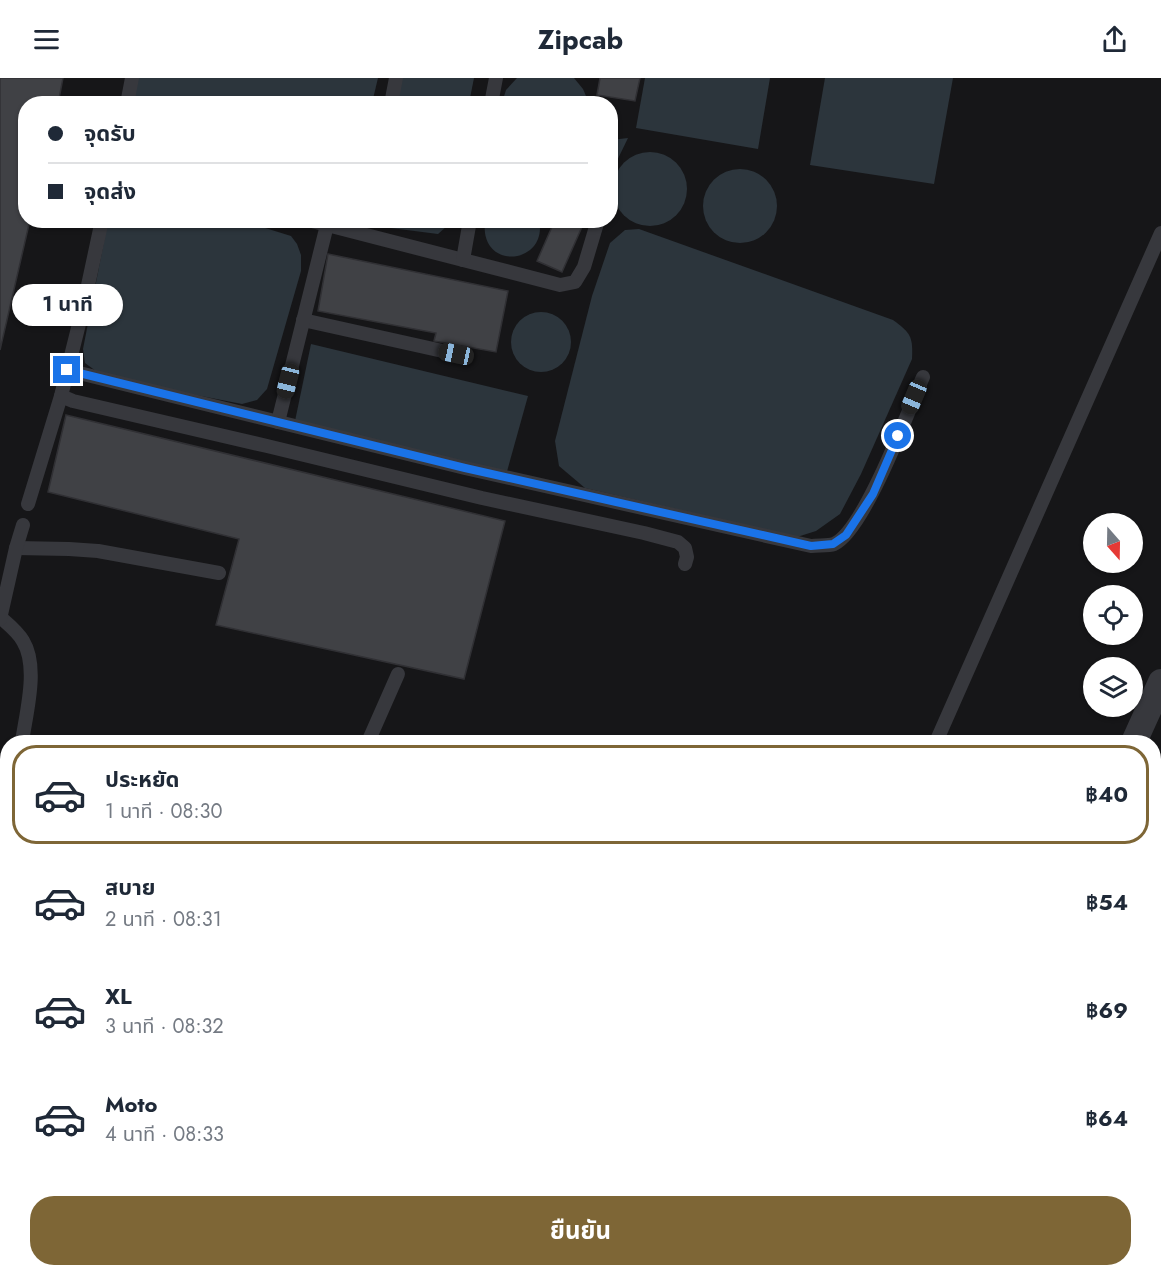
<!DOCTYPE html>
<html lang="th">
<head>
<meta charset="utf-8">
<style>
  :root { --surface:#fff; --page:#f6f6f7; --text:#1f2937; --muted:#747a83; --line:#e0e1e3; --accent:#7e6636 }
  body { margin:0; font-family:Jost,"Noto Sans Thai",sans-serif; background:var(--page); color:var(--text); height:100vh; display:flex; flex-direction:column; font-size:22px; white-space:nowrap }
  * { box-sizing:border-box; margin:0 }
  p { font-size:20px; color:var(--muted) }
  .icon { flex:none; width:33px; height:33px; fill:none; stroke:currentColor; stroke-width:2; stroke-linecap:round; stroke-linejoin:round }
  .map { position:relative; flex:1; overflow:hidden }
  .sheet { position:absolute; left:0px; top:657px; width:1161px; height:542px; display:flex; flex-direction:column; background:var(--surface); border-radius:24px 24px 0 0; box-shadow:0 2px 4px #0004 }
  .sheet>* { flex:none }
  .hud { position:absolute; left:18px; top:18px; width:600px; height:132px; border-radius:24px; box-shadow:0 2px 4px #0004; display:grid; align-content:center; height:132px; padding:0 30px; background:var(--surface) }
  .needle { width:39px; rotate:160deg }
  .controls { position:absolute; left:1083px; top:435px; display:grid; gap:12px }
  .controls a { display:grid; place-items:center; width:60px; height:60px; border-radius:50%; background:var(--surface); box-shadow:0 2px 4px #0004; font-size:30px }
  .end { position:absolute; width:27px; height:27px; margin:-14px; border:8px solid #1a73e8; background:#fff; box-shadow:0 0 0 3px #fff }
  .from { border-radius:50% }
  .bubble { position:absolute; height:42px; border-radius:21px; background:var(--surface); box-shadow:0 2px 4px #0004; font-size:20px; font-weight:700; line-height:42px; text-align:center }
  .car { position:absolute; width:18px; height:36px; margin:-18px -9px; border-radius:8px; box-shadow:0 0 4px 2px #0007; background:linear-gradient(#222 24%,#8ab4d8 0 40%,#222 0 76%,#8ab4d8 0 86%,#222 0) }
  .hud b { display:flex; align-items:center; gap:21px; height:57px; font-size:22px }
  .hud b+b { border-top:2px solid var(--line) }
  .hud i { width:15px; height:15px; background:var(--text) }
  ul { padding:10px 0 0; list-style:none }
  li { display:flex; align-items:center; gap:18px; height:99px; margin:0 12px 9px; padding:0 18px; border:3px solid transparent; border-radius:24px }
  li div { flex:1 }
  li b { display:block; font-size:22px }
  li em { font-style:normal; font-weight:700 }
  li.current { border-color:var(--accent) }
  li>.icon { width:54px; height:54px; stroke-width:1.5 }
  .action { display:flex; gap:12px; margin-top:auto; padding:12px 30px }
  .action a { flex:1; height:69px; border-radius:24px; background:var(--accent); color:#fff; font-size:24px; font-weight:700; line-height:69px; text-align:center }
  header { display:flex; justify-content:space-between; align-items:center; height:78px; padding:0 30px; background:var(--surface); font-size:27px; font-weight:700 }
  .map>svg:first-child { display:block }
</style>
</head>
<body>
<header><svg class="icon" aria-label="menu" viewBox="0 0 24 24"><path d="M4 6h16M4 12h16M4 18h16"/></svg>Zipcab<svg class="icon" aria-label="share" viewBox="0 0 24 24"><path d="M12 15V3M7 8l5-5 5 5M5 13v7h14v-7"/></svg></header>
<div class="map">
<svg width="1161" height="1198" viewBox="0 0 1161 1198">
  <rect width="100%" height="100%" fill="#161618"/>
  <g fill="#2c353c">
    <polygon points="138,0 378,0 372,25 133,26"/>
    <polygon points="400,0 474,0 469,25 395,26"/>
    <polygon points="517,0 574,0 583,11 589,25 502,25 506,12"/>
    <polygon points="645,0 770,0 758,71 636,50"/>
    <polygon points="825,0 953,0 934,106 810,87"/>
    <polygon points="628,60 611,95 611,62"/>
    <circle cx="650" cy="111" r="37"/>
    <circle cx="740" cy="128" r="37"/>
    <path d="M539,142c10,44 -60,53 -54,1z"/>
    <polygon points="108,143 243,143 291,158 297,166 301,177 301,193 267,311 257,322 242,326 104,299 85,285 83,271"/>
    <polygon points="380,143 448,143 447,148 438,156 383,149"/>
    <path d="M639,151l254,91c18,13 20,17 19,39l-51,115 -21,40 -24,17 -19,6 -212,-49 -26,-22 -4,-25 37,-145 18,-53 15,-13z"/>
    <circle cx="541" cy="264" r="30"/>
    <polygon points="311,266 528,318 506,397 295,343"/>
  </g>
  <g fill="#404145" stroke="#303034" stroke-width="1.5">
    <polygon points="0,0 63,0 58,26 26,26 26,142 30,142 0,272"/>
    <polygon points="600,0 640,0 635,23 597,17"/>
    <polygon points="555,142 585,142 562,194 537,183"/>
    <polygon points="328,176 508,213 496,274 434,263 436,255 318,233"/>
    <polygon points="66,337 505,443 464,601 216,547 239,461 48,414"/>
  </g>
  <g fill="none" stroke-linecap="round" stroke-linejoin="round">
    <g stroke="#37383d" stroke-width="14">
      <polyline points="127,26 132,0"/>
      <polyline points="391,26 396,0"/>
      <polyline points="491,26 496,0"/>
      <polyline points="308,142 560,207 575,204 584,189 598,142"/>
      <polyline points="463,182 470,142"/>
      <polyline points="303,242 456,276"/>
      <path d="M67,292l398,98 346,78c7,-1 17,0 23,-2 30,-13 74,-133 89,-167"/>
      <polyline points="61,318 84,226 102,142"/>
      <polyline points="278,344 327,147"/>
      <polyline points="28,426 61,318 73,323 267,368 482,420 644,455 678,464 685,470 687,479 685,486"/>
      <polyline points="16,470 69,471 98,473 219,495"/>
      <path d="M0,539c8,7 18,15 23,24 16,26 3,72 -1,101"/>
      <polyline points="0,541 16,470 23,447"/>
      <polyline points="368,664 398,596"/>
      <polyline points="936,664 1161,155"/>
      <polyline points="0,1091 8,1094"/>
      <polyline points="0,1161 8,1162"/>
      <polyline points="385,1191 411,1198"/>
      <polyline points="821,1191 846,1198"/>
    </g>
    <g stroke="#37383d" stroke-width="26">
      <polyline points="1134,664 1161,604"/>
      <polyline points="0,712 8,714"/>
      <polyline points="440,1198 442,1191"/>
      <polyline points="740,1198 743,1191"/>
    </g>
  </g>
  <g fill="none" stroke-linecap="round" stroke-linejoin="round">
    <polyline stroke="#1a73e8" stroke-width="8" points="67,292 465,390 811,468 833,466 846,457 873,416 898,358"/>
  </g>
</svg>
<div class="controls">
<a><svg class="needle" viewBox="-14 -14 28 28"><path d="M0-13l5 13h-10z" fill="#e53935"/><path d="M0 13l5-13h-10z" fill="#747a83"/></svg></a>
<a><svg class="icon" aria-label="locate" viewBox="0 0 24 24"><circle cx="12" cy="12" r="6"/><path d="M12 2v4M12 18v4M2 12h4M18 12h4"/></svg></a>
<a><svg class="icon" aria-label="layers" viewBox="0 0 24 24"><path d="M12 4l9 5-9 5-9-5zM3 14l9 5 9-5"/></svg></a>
</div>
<i class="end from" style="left:898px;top:358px"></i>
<i class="end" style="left:67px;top:292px"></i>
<div class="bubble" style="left:12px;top:206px;width:111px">1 นาที</div>
<i class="car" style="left:456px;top:276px;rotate:282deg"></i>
<i class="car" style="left:288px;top:303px;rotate:194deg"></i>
<i class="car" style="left:914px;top:319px;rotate:203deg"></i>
<div class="hud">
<b><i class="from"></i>จุดรับ</b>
<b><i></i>จุดส่ง</b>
</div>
<section class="sheet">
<ul>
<li class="current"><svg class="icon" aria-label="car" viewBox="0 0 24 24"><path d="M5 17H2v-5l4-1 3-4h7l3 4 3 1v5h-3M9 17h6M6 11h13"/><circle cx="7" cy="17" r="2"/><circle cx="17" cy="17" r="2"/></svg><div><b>ประหยัด</b><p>1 นาที · 08:30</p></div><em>฿40</em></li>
<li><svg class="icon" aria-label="car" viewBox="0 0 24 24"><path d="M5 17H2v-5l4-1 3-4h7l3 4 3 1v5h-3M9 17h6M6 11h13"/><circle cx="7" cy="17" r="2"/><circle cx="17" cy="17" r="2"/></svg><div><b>สบาย</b><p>2 นาที · 08:31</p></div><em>฿54</em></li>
<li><svg class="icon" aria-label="car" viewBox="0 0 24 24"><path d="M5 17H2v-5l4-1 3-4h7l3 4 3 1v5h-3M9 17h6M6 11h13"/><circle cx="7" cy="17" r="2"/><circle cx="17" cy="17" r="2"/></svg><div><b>XL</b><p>3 นาที · 08:32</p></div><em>฿69</em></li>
<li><svg class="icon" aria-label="car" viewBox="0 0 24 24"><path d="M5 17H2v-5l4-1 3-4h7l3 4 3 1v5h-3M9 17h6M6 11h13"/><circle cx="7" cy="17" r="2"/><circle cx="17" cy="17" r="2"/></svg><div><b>Moto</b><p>4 นาที · 08:33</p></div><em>฿64</em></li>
</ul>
<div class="action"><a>ยืนยัน</a></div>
</section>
</div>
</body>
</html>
